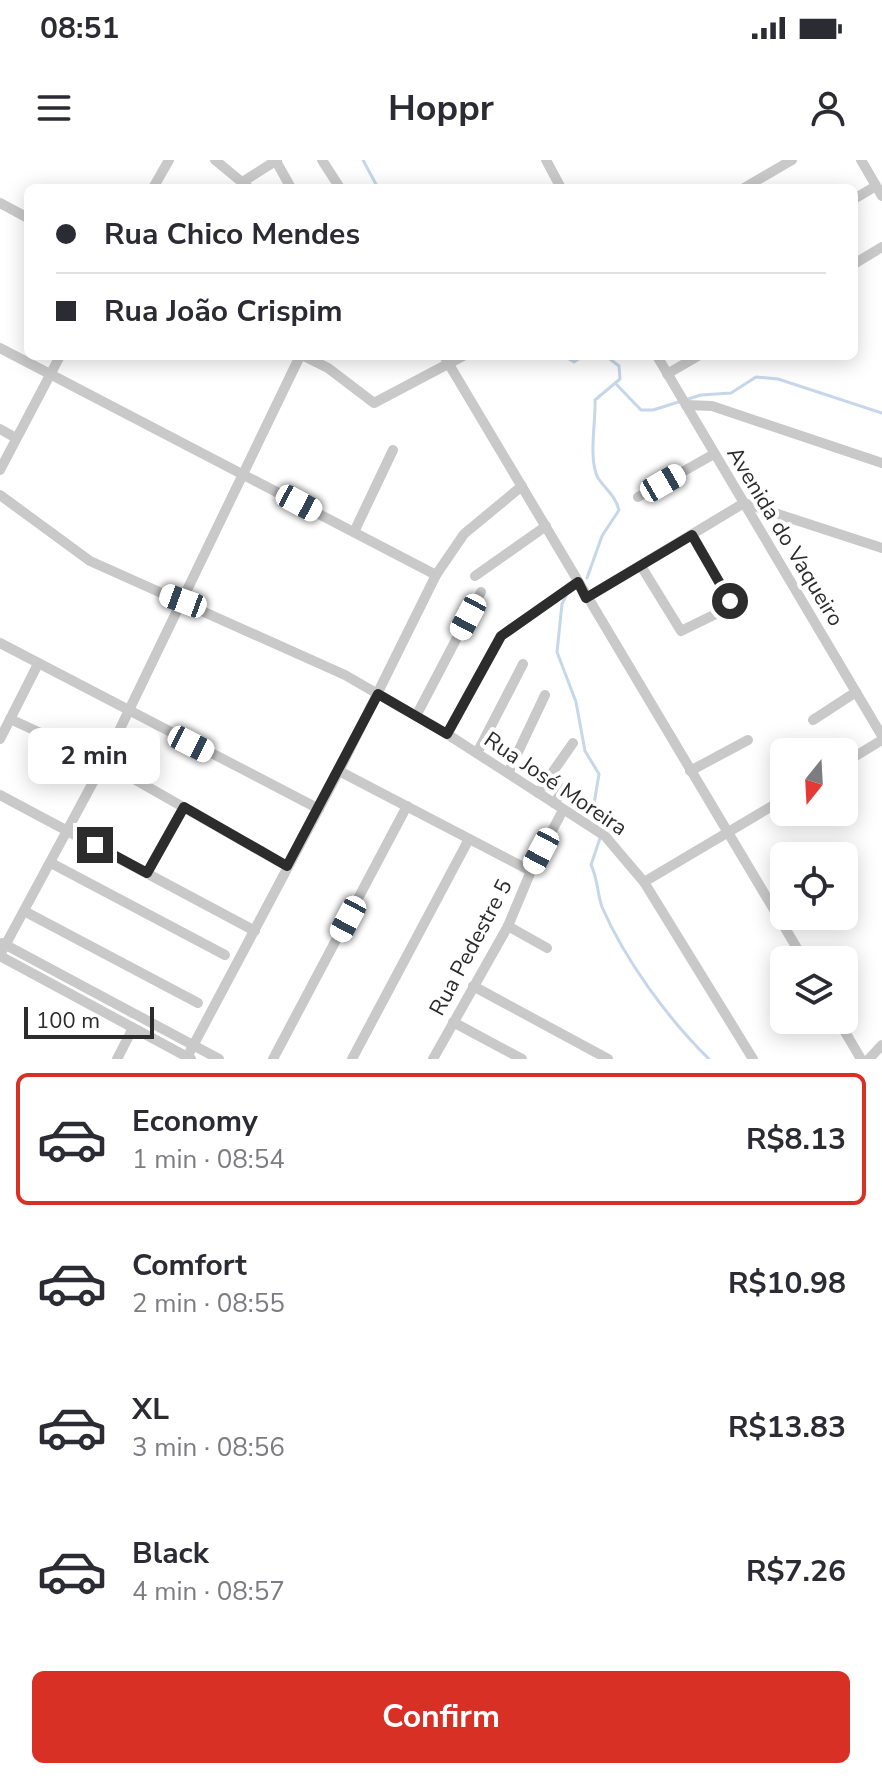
<!DOCTYPE html>
<html lang="en">
<head>
<meta charset="utf-8">
<style>
  :root { --surface:#fff; --page:#f7f7f7; --text:#2b2b33; --muted:#7c7c81; --line:#e1e1e2; --accent:#d93025 }
  body { margin:0; font-family:"Nunito Sans",sans-serif; background:var(--page); color:var(--text); height:100vh; display:flex; flex-direction:column; font-size:30px; white-space:nowrap }
  * { box-sizing:border-box; margin:0 }
  p { font-size:26px; color:var(--muted) }
  .icon { flex:none; width:44px; height:44px; fill:none; stroke:currentColor; stroke-width:2; stroke-linecap:round; stroke-linejoin:round }
  .map { position:relative; height:899px; overflow:hidden }
  .sheet { display:flex; flex-direction:column; background:var(--surface); flex:1 }
  .sheet>* { flex:none }
  .top-card { position:absolute; left:24px; top:24px; width:834px; height:176px; border-radius:12px; box-shadow:0 4px 20px #0003; display:grid; align-content:center; height:176px; padding:0 32px; background:var(--surface) }
  .needle { width:52px; rotate:198deg }
  .controls { position:absolute; left:770px; top:578px; display:grid; gap:16px }
  .controls a { display:grid; place-items:center; width:88px; height:88px; border-radius:12px; background:var(--surface); box-shadow:0 4px 20px #0003; font-size:40px }
  .scale { position:absolute; left:24px; bottom:20px; width:130px; box-sizing:border-box; padding-left:8px; border:4px solid #2c2c2c; border-top:0; font-size:22px; line-height:28px; white-space:nowrap; color:#2c2c2c; -webkit-text-stroke:6px #fff; paint-order:stroke }
  .end { position:absolute; width:36px; height:36px; margin:-18px; border:10px solid #2c2c2c; background:#fff; box-shadow:0 0 0 4px #fff }
  .from { border-radius:50% }
  .bubble { position:absolute; height:56px; border-radius:12px; background:var(--surface); box-shadow:0 4px 20px #0003; font-size:26px; font-weight:700; line-height:56px; text-align:center }
  .car { position:absolute; width:24px; height:48px; margin:-24px -12px; border-radius:10px; box-shadow:0 0 6px 2px #0007; background:linear-gradient(#fff 24%,#345 0 40%,#fff 0 76%,#345 0 86%,#fff 0) }
  .top-card b { display:flex; align-items:center; gap:28px; height:76px; font-size:30px }
  .top-card b+b { border-top:2px solid var(--line) }
  .top-card i { width:20px; height:20px; background:var(--text) }
  ul { padding:14px 0 0; list-style:none }
  li { display:flex; align-items:center; gap:24px; height:132px; margin:0 16px 12px; padding:0 16px; border:4px solid transparent; border-radius:12px }
  li div { flex:1 }
  li b { display:block; font-size:30px }
  li em { font-style:normal; font-weight:700 }
  li.on { border-color:var(--accent) }
  li>.icon { width:72px; height:72px; stroke-width:1.5 }
  .button { display:flex; gap:16px; margin-top:auto; padding:16px 32px }
  .button a { flex:1; height:92px; border-radius:12px; background:var(--accent); color:#fff; font-size:32px; font-weight:700; line-height:92px; text-align:center }
  .status { display:flex; justify-content:space-between; align-items:center; height:56px; padding:0 40px; background:var(--surface); direction:ltr }
  .status svg { height:22px; fill:currentColor }
  header { display:flex; justify-content:space-between; align-items:center; height:104px; padding:0 32px; background:var(--surface); font-size:36px; font-weight:700 }
  .map>svg:first-child { display:block }
</style>
</head>
<body>
<div class="status"><b>08:51</b><svg viewBox="0 0 49 12"><path d="M0 12V9h3v3zM5 12V6h3v6zM10 12V3h3v9zM15 12V0h3v12zM26 1h20v11H26zM47 4h2v5h-2z"/></svg></div>
<header><svg class="icon" aria-label="menu" viewBox="0 0 24 24"><path d="M4 6h16M4 12h16M4 18h16"/></svg>Hoppr<svg class="icon" aria-label="person" viewBox="0 0 24 24"><circle cx="12" cy="8" r="4"/><path d="M4 21q1-7 8-7t8 7"/></svg></header>
<div class="map">
<svg width="882" height="899" viewBox="0 0 882 899">
  <rect width="100%" height="100%" fill="#fff"/>
  <g fill="none" stroke-linecap="round" stroke-linejoin="round">
    <g stroke="#c6d7e9" stroke-width="3">
      <polyline points="363,0 378,28"/>
      <polyline points="564,196 574,202 583,196"/>
      <polyline points="617,225 641,250 653,250 701,235 731,233 756,217 778,219 882,253"/>
      <path d="M587,418l15,-42 17,-26c-4,-15 -13,-20 -21,-32 -10,-19 -2,-56 -3,-78l25,-21 -1,-13 -13,-10"/>
      <polyline points="566,436 562,444 557,492 576,542 585,591 599,614 592,656"/>
      <path d="M600,678l-9,27c7,14 6,28 11,42 23,53 66,112 107,152"/>
    </g>
    <g stroke="#c9c9c9" stroke-width="10">
      <polyline points="215,0 249,28"/>
      <polyline points="322,0 340,28"/>
      <polyline points="546,0 561,28"/>
      <polyline points="861,0 882,36"/>
      <polyline points="276,1 291,28"/>
      <polyline points="244,21 277,0"/>
      <polyline points="153,28 169,0"/>
      <polyline points="744,28 792,0"/>
      <polyline points="854,39 876,26"/>
      <polyline points="0,43 28,58"/>
      <polyline points="854,104 882,87"/>
      <polyline points="0,188 436,415"/>
      <polyline points="304,196 328,208 374,243 463,196"/>
      <polyline points="444,196 804,800"/>
      <polyline points="657,196 882,576"/>
      <polyline points="667,214 698,196"/>
      <polyline points="686,245 712,246 882,303"/>
      <polyline points="0,269 16,278"/>
      <polyline points="0,310 60,196"/>
      <polyline points="0,335 90,401 345,515 447,574 605,676 644,722 753,899"/>
      <polyline points="638,337 714,294"/>
      <polyline points="354,372 393,290"/>
      <polyline points="641,406 681,471 726,449 730,441 692,375"/>
      <polyline points="475,416 546,366"/>
      <polyline points="586,438 744,343 882,388"/>
      <polyline points="0,483 319,649"/>
      <polyline points="416,556 481,432"/>
      <polyline points="10,559 104,602 287,706"/>
      <polyline points="813,560 856,532"/>
      <polyline points="447,574 501,476 578,422"/>
      <polyline points="0,579 38,504"/>
      <polyline points="477,593 523,504"/>
      <polyline points="844,603 882,580"/>
      <polyline points="339,611 531,711"/>
      <polyline points="690,611 748,580"/>
      <polyline points="508,613 545,535"/>
      <polyline points="538,633 573,583"/>
      <polyline points="0,635 255,771"/>
      <polyline points="554,643 566,627"/>
      <polyline points="51,703 225,795"/>
      <polyline points="147,713 184,647"/>
      <polyline points="644,722 784,639"/>
      <polyline points="24,751 198,843"/>
      <polyline points="508,766 547,788"/>
      <polyline points="2,783 219,899"/>
      <polyline points="0,795 104,602 300,196"/>
      <polyline points="0,796 191,899"/>
      <polyline points="473,826 608,899"/>
      <polyline points="838,860 861,899"/>
      <polyline points="453,862 522,899"/>
      <polyline points="117,899 133,868"/>
      <polyline points="186,899 339,611 436,415 464,374 522,326"/>
      <polyline points="273,899 407,646"/>
      <polyline points="352,899 469,679"/>
      <polyline points="433,899 508,766 531,711 563,650"/>
      <polyline points="869,899 882,885"/>
    </g>
  </g>
  <g fill="none" stroke-linecap="round" stroke-linejoin="round">
    <polyline stroke="#2c2c2c" stroke-width="10" points="95,685 147,713 184,647 287,706 378,534 447,574 501,476 578,422 586,438 692,375 730,441"/>
  </g>
  <g text-anchor="middle" stroke-width="8" stroke-linejoin="round" paint-order="stroke">
    <g font-size="22" fill="#2c2c2c" stroke="#fff">
      <text transform="translate(786 376) rotate(59)" y="8">Avenida do Vaqueiro</text>
      <text transform="translate(556 623) rotate(34)" y="8">Rua José Moreira</text>
      <text transform="translate(470 787) rotate(-62)" y="8">Rua Pedestre 5</text>
    </g>
  </g>
</svg>
<div class="controls">
<a><svg class="needle" viewBox="-14 -14 28 28"><path d="M0-13l5 13h-10z" fill="#e53935"/><path d="M0 13l5-13h-10z" fill="#7c7c81"/></svg></a>
<a><svg class="icon" aria-label="locate" viewBox="0 0 24 24"><circle cx="12" cy="12" r="6"/><path d="M12 2v4M12 18v4M2 12h4M18 12h4"/></svg></a>
<a><svg class="icon" aria-label="layers" viewBox="0 0 24 24"><path d="M12 4l9 5-9 5-9-5zM3 14l9 5 9-5"/></svg></a>
</div>
<div class="scale">100 m</div>
<i class="end from" style="left:730px;top:441px"></i>
<i class="end" style="left:95px;top:685px"></i>
<div class="bubble" style="left:28px;top:568px;width:132px">2 min</div>
<i class="car" style="left:663px;top:323px;rotate:60deg"></i>
<i class="car" style="left:299px;top:343px;rotate:118deg"></i>
<i class="car" style="left:183px;top:441px;rotate:290deg"></i>
<i class="car" style="left:468px;top:457px;rotate:208deg"></i>
<i class="car" style="left:191px;top:584px;rotate:117deg"></i>
<i class="car" style="left:541px;top:691px;rotate:208deg"></i>
<i class="car" style="left:348px;top:759px;rotate:208deg"></i>
<div class="top-card">
<b><i class="from"></i>Rua Chico Mendes</b>
<b><i></i>Rua João Crispim</b>
</div>
</div>
<section class="sheet">
<ul>
<li class="on"><svg class="icon" aria-label="car" viewBox="0 0 24 24"><path d="M5 17H2v-5l4-1 3-4h7l3 4 3 1v5h-3M9 17h6M6 11h13"/><circle cx="7" cy="17" r="2"/><circle cx="17" cy="17" r="2"/></svg><div><b>Economy</b><p>1 min · 08:54</p></div><em>R$8.13</em></li>
<li><svg class="icon" aria-label="car" viewBox="0 0 24 24"><path d="M5 17H2v-5l4-1 3-4h7l3 4 3 1v5h-3M9 17h6M6 11h13"/><circle cx="7" cy="17" r="2"/><circle cx="17" cy="17" r="2"/></svg><div><b>Comfort</b><p>2 min · 08:55</p></div><em>R$10.98</em></li>
<li><svg class="icon" aria-label="car" viewBox="0 0 24 24"><path d="M5 17H2v-5l4-1 3-4h7l3 4 3 1v5h-3M9 17h6M6 11h13"/><circle cx="7" cy="17" r="2"/><circle cx="17" cy="17" r="2"/></svg><div><b>XL</b><p>3 min · 08:56</p></div><em>R$13.83</em></li>
<li><svg class="icon" aria-label="car" viewBox="0 0 24 24"><path d="M5 17H2v-5l4-1 3-4h7l3 4 3 1v5h-3M9 17h6M6 11h13"/><circle cx="7" cy="17" r="2"/><circle cx="17" cy="17" r="2"/></svg><div><b>Black</b><p>4 min · 08:57</p></div><em>R$7.26</em></li>
</ul>
<div class="button"><a>Confirm</a></div>
</section>
</body>
</html>
